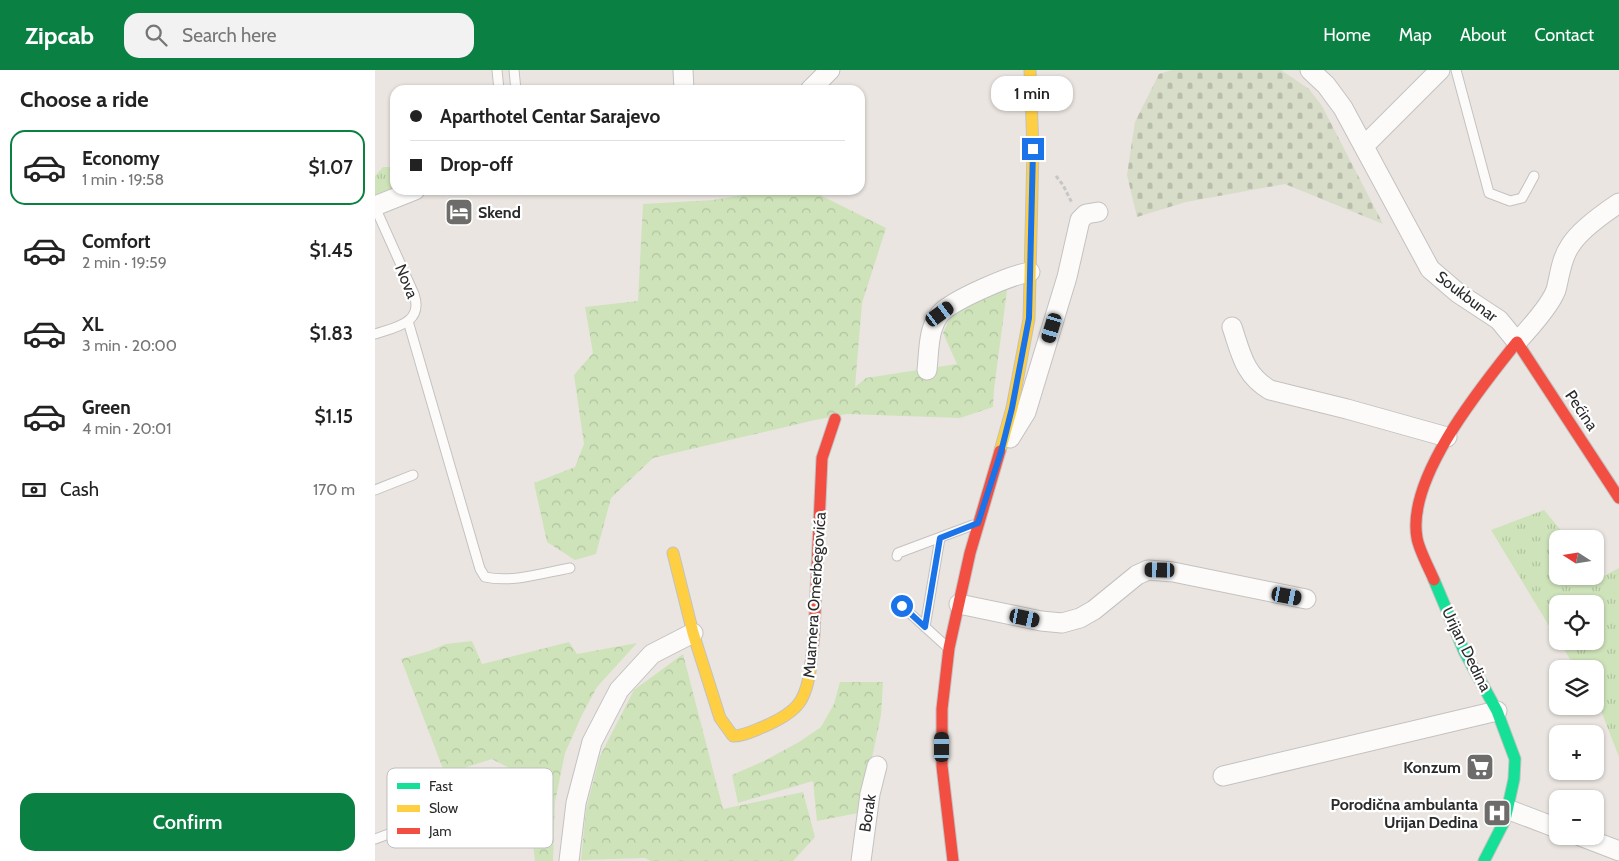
<!DOCTYPE html>
<html lang="en">
<head>
<meta charset="utf-8">
<style>
  :root { --surface:#fff; --page:#f2f2f2; --text:#222; --muted:#767676; --line:#e0e0e0; --accent:#0b8043 }
  body { margin:0; font-family:Cabin,sans-serif; background:var(--page); color:var(--text); height:100vh; display:flex; flex-direction:column; font-size:19px; white-space:nowrap }
  * { box-sizing:border-box; margin:0 }
  p { font-size:16px; color:var(--muted) }
  .icon { flex:none; width:28px; height:28px; fill:none; stroke:currentColor; stroke-width:2; stroke-linecap:round; stroke-linejoin:round }
  .map { position:relative; flex:1; overflow:hidden }
  .panel { display:flex; flex-direction:column; background:var(--surface); width:375px }
  .panel>* { flex:none }
  .top-card { position:absolute; left:15px; top:15px; width:475px; height:110px; border-radius:15px; box-shadow:0 1px 4px #0004; display:grid; align-content:center; height:110px; padding:0 20px; background:var(--surface) }
  .needle { width:32px; rotate:282deg }
  .tools { position:absolute; left:1174px; top:460px; display:grid; gap:10px }
  .tools a { display:grid; place-items:center; width:55px; height:55px; border-radius:10px; background:var(--surface); box-shadow:0 1px 4px #0004; font-size:25px }
  .end { position:absolute; width:22px; height:22px; margin:-11px; border:6px solid #1a73e8; background:#fff; box-shadow:0 0 0 2px #fff }
  .from { border-radius:50% }
  .bubble { position:absolute; height:35px; border-radius:15px; background:var(--surface); box-shadow:0 1px 4px #0004; font-size:16px; font-weight:600; line-height:35px; text-align:center }
  .car { position:absolute; width:15px; height:30px; margin:-15px -8px; border-radius:6px; box-shadow:0 0 4px 1px #0007; background:linear-gradient(#222 24%,#8ab4d8 0 40%,#222 0 76%,#8ab4d8 0 86%,#222 0) }
  .top-card b { display:flex; align-items:center; gap:18px; height:48px; font-size:19px }
  .top-card b+b { border-top:1px solid var(--line) }
  .top-card i { width:12px; height:12px; background:var(--text) }
  ul { padding:0; list-style:none }
  li { display:flex; align-items:center; gap:15px; height:75px; margin:0 10px 8px; padding:0 10px; border:2px solid transparent; border-radius:15px }
  li div { flex:1 }
  li b { display:block; font-size:19px }
  li em { font-style:normal; font-weight:600 }
  li.on { border-color:var(--accent) }
  li>.icon { width:45px; height:45px; stroke-width:1.5 }
  h2 { padding:0 20px; font-size:22px; line-height:60px }
  .pay { display:flex; align-items:center; gap:12px; height:55px; padding:0 20px; font-size:19px }
  .pay p { margin-inline-start:auto }
  .button { display:flex; gap:10px; margin-top:auto; padding:10px 20px }
  .button a { flex:1; height:58px; border-radius:15px; background:var(--accent); color:#fff; font-size:20px; font-weight:600; line-height:58px; text-align:center }
  header { display:flex; align-items:center; gap:30px; box-sizing:border-box; height:70px; padding:0 25px; background:var(--accent); color:#fff }
  header strong { font-size:24px }
  nav { display:flex; gap:28px; margin-inline-start:auto; font-size:18px }
  .search { width:350px; height:45px; background:var(--page); display:flex; align-items:center; gap:12px; box-sizing:border-box; padding:0 18px; border-radius:15px; color:var(--muted); font-size:19px }
  main { display:flex; flex:1; min-height:0 }
  .map>svg:first-child { display:block }
</style>
</head>
<body>
<header>
<strong>Zipcab</strong>
<div class="search"><svg class="icon" aria-label="search" viewBox="0 0 24 24"><circle cx="10" cy="10" r="6"/><path d="M15 15l6 6"/></svg>Search here</div>
<nav><a>Home</a><a>Map</a><a>About</a><a>Contact</a></nav>
</header>
<main>
<section class="panel">
<h2>Choose a ride</h2>
<ul>
<li class="on"><svg class="icon" aria-label="car" viewBox="0 0 24 24"><path d="M5 17H2v-5l4-1 3-4h7l3 4 3 1v5h-3M9 17h6M6 11h13"/><circle cx="7" cy="17" r="2"/><circle cx="17" cy="17" r="2"/></svg><div><b>Economy</b><p>1 min · 19:58</p></div><em>$1.07</em></li>
<li><svg class="icon" aria-label="car" viewBox="0 0 24 24"><path d="M5 17H2v-5l4-1 3-4h7l3 4 3 1v5h-3M9 17h6M6 11h13"/><circle cx="7" cy="17" r="2"/><circle cx="17" cy="17" r="2"/></svg><div><b>Comfort</b><p>2 min · 19:59</p></div><em>$1.45</em></li>
<li><svg class="icon" aria-label="car" viewBox="0 0 24 24"><path d="M5 17H2v-5l4-1 3-4h7l3 4 3 1v5h-3M9 17h6M6 11h13"/><circle cx="7" cy="17" r="2"/><circle cx="17" cy="17" r="2"/></svg><div><b>XL</b><p>3 min · 20:00</p></div><em>$1.83</em></li>
<li><svg class="icon" aria-label="car" viewBox="0 0 24 24"><path d="M5 17H2v-5l4-1 3-4h7l3 4 3 1v5h-3M9 17h6M6 11h13"/><circle cx="7" cy="17" r="2"/><circle cx="17" cy="17" r="2"/></svg><div><b>Green</b><p>4 min · 20:01</p></div><em>$1.15</em></li>
</ul>
<div class="pay"><svg class="icon" aria-label="cash" viewBox="0 0 24 24"><path d="M3 7h18v10H3z"/><circle cx="12" cy="12" r="2"/></svg>Cash<p>170 m</p></div>
<div class="button"><a>Confirm</a></div>
</section>
<div class="map">
<svg width="1244" height="791" viewBox="0 0 1244 791">
  <defs>
    <pattern id="grass-tufts" width="24" height="20" patternUnits="userSpaceOnUse" patternTransform="scale(1.25)"><rect width="24" height="20" fill="#cee3ba"/><path d="M3 7l-1-3M5 7V3M7 7l1-3M15 17l-1-3M17 17v-4M19 17l1-3" fill="none" stroke="#b1c3a0"/></pattern>
    <pattern id="forest-crowns" width="20" height="18" patternUnits="userSpaceOnUse" patternTransform="scale(1.25)"><rect width="20" height="18" fill="#cee3ba"/><path d="M2 6a3 3 0 1 1 6 0M12 15a3 3 0 1 1 6 0" fill="none" stroke="#b1c3a0"/></pattern>
    <pattern id="cemetery-stones" width="16" height="16" patternUnits="userSpaceOnUse" patternTransform="scale(1.25)"><rect width="16" height="16" fill="#d7ddc8"/><path d="M2 7V4a2 2 0 0 1 4 0v3zM10 15v-3a2 2 0 0 1 4 0v3z" fill="#b9beac"/></pattern>
  </defs>
  <rect width="100%" height="100%" fill="#eae5e0"/>
  <g fill="url(#grass-tufts)">
    <polygon points="8,97 20,97 20,120 0,129 0,106"/>
    <polygon points="1169,440 1193,469 1182,469 1182,506 1220,506 1220,502 1225,508 1244,498 1244,687 1225,638 1220,630 1220,599 1201,599 1184,571 1220,571 1220,534 1182,534 1182,569 1116,460"/>
  </g>
  <g fill="url(#forest-crowns)">
    <polygon points="398,120 435,120 511,158 487,233 480,317 491,308 582,294 568,263 582,233 633,213 619,319 618,337 585,348 472,344 440,350 278,388 236,428 221,484 200,490 172,472 159,413 200,397 209,374 199,305 218,283 210,237 263,231 268,134 338,130"/>
    <polygon points="97,571 107,594 194,572 202,584 262,573 222,617 207,645 190,683 180,732 178,791 160,791 149,706 117,689 70,704 26,589 54,581 71,574"/>
    <polygon points="308,584 348,739 428,722 440,767 418,791 276,791 270,788 206,790 211,739 225,686 259,620"/>
    <polygon points="465,612 508,612 506,645 490,721 488,742 442,751 438,711 363,733 357,705 389,691 424,672 446,657 459,634"/>
  </g>
  <polygon fill="url(#cemetery-stones)" points="797,0 906,0 934,19 947,36 1008,154 910,114 811,132 762,147 752,105 760,52 784,4"/>
  <g fill="none" stroke-linecap="round" stroke-linejoin="round">
    <defs>
      <g id="lane">
        <polyline points="122,0 124,20"/>
        <polyline points="139,0 141,20"/>
        <polyline points="1081,0 1114,123 1135,131 1147,128 1159,106"/>
        <path d="M0,137l39,87c10,29 -18,33 -39,40"/>
        <path d="M33,251l72,248 5,8c27,6 58,-4 85,-9"/>
        <polyline points="0,420 38,405"/>
        <polyline points="522,486 523,483 598,455"/>
        <polyline points="527,536 571,576"/>
        <polyline points="550,557 565,468"/>
        <polyline points="0,769 70,743"/>
      </g>
      <g id="street">
        <polyline points="308,0 309,20"/>
        <path d="M935,0l16,15 17,23 87,161 28,24 41,27 18,22c12,-13 33,-36 39,-52 4,-15 5,-31 14,-44 9,-15 34,-33 49,-43"/>
        <polyline points="435,20 455,0"/>
        <polyline points="989,76 1065,0"/>
        <polyline points="0,136 40,120"/>
        <path d="M857,257c9,26 12,48 38,63l77,19 100,28"/>
        <path d="M552,300c2,-18 1,-42 13,-56 12,-14 71,-39 90,-42"/>
        <polyline points="635,368 651,342 692,207 705,150 711,144 723,142"/>
        <polyline points="584,534 666,551 687,553 705,548 719,540 762,505 773,500 798,502 931,529"/>
        <polyline points="848,706 1122,641"/>
        <polyline points="1132,739 1182,758"/>
        <polyline points="1205,766 1244,781"/>
        <polyline points="194,791 201,733 217,672 244,620 277,584 318,563"/>
        <polyline points="486,791 495,724 502,696"/>
      </g>
      <polyline id="fast" points="1059,510 1089,581 1122,641 1140,689 1139,709 1130,750 1109,791"/>
      <g id="slow">
        <polyline points="625,381 637,338 654,249 658,79 655,0"/>
        <path d="M298,483l20,80 27,85 13,18c11,0 20,-5 30,-9 35,-15 44,-26 48,-64"/>
      </g>
      <g id="jam">
        <path d="M1059,510c-5,-12 -15,-30 -17,-42 -11,-60 65,-152 100,-196l102,156"/>
        <polyline points="436,593 439,565 447,388 460,349"/>
        <polyline points="578,791 567,696 567,639 574,578 595,483 625,381"/>
      </g>
    </defs>
    <use href="#lane" stroke="#c3c2c2" stroke-width="11"/>
    <use href="#street" stroke="#c3c2c2" stroke-width="21"/>
    <use href="#fast" stroke="#c3c2c2" stroke-width="13"/>
    <use href="#slow" stroke="#c3c2c2" stroke-width="13"/>
    <use href="#jam" stroke="#c3c2c2" stroke-width="13"/>
    <polyline stroke="#c6c6c6" stroke-width="3" stroke-dasharray="4 2.5" stroke-linecap="butt" points="681,106 688,115 697,133"/>
    <use href="#lane" stroke="#fcfbfa" stroke-width="9"/>
    <use href="#street" stroke="#fcfbfa" stroke-width="19"/>
    <use href="#fast" stroke="#16e098" stroke-width="11"/>
    <use href="#slow" stroke="#ffcf43" stroke-width="11"/>
    <use href="#jam" stroke="#f24e42" stroke-width="11"/>
  </g>
  <g fill="none" stroke-linecap="round" stroke-linejoin="round">
    <polyline stroke="#1a73e8" stroke-width="6" points="527,536 550,557 565,468 603,453 626,382 637,338 654,248 658,79"/>
  </g>
  <defs>
    <symbol id="hotel-square" viewBox="-11 -11 22 22"><rect x="-9" y="-9" width="18" height="18" rx="4" fill="#6e6c6a" stroke="#fff"/><path d="M-6-4.5h1.5V1H6V5H4.5V3h-9V5H-6ZM-4 0a1.8 1.8 0 1 1 3.6 0ZM.5 0V-2.5h3Q6-2.5 6 0Z" fill="#fff"/></symbol>
    <symbol id="supermarket-square" viewBox="-11 -11 22 22"><rect x="-9" y="-9" width="18" height="18" rx="4" fill="#6e6c6a" stroke="#fff"/><path d="M-6-5.5h2.5l.6 2H6L4.5 2H-2.5L-4.4-4H-6ZM-1.5 3.2a1.3 1.3 0 1 0 .1 0ZM3 3.2a1.3 1.3 0 1 0 .1 0Z" fill="#fff"/></symbol>
    <symbol id="hospital-square" viewBox="-11 -11 22 22"><rect x="-9" y="-9" width="18" height="18" rx="4" fill="#6e6c6a" stroke="#fff"/><path d="M-5-5h3v3.5h4V-5h3V5h-3V1.5h-4V5h-3Z" fill="#fff"/></symbol>
  </defs>
  <g fill-rule="evenodd">
    <use href="#hotel-square" x="68" y="126" width="32" height="32"/>
    <use href="#supermarket-square" x="1089" y="681" width="32" height="32"/>
    <use href="#hospital-square" x="1106" y="727" width="32" height="32"/>
  </g>
  <g text-anchor="middle" stroke-width="4.5" stroke-linejoin="round" paint-order="stroke">
    <g font-size="16" font-weight="bold" fill="#2b2b2b" stroke="#fff" text-anchor="end">
      <text x="103" y="148" text-anchor="start">Skend</text>
      <text x="1086" y="703">Konzum</text>
      <text x="1103" y="740">Porodična ambulanta<tspan x="1103" dy="18">Urijan Dedina</tspan></text>
    </g>
    <g font-size="16" fill="#2b2b2b" stroke="#fff">
      <text transform="translate(32 211) rotate(68)" y="6">Nova</text>
      <text transform="translate(1092 226) rotate(37)" y="6">Soukbunar</text>
      <text transform="translate(1207 340) rotate(56)" y="6">Pećina</text>
      <text transform="translate(439 525) rotate(-86)" y="6">Muamera Omerbegovića</text>
      <text transform="translate(1092 579) rotate(64)" y="6">Urijan Dedina</text>
      <text transform="translate(492 743) rotate(-81)" y="6">Borak</text>
    </g>
  </g>
  <rect x="12" y="698" width="166" height="80" rx="8" fill="#fff" stroke="#bfbfbf" stroke-width="1"/>
  <rect x="22" y="713" width="23" height="6" fill="#16e098"/>
  <rect x="22" y="735" width="23" height="7" fill="#ffcf43"/>
  <rect x="22" y="758" width="23" height="6" fill="#f24e42"/>
  <g font-size="14" fill="#2b2b2b">
    <text x="54" y="721">Fast</text>
    <text x="54" y="743">Slow</text>
    <text x="54" y="766">Jam</text>
  </g>
</svg>
<div class="tools">
<a><svg class="needle" viewBox="-14 -14 28 28"><path d="M0-13l5 13h-10z" fill="#e53935"/><path d="M0 13l5-13h-10z" fill="#767676"/></svg></a>
<a><svg class="icon" aria-label="locate" viewBox="0 0 24 24"><circle cx="12" cy="12" r="6"/><path d="M12 2v4M12 18v4M2 12h4M18 12h4"/></svg></a>
<a><svg class="icon" aria-label="layers" viewBox="0 0 24 24"><path d="M12 4l9 5-9 5-9-5zM3 14l9 5 9-5"/></svg></a>
<a>+</a>
<a>−</a>
</div>
<i class="end from" style="left:527px;top:536px"></i>
<i class="end" style="left:658px;top:79px"></i>
<div class="bubble" style="left:616px;top:6px;width:82px">1 min</div>
<i class="car" style="left:565px;top:244px;rotate:54deg"></i>
<i class="car" style="left:677px;top:258px;rotate:197deg"></i>
<i class="car" style="left:785px;top:500px;rotate:271deg"></i>
<i class="car" style="left:912px;top:526px;rotate:101deg"></i>
<i class="car" style="left:650px;top:548px;rotate:102deg"></i>
<i class="car" style="left:567px;top:677px;rotate:0deg"></i>
<div class="top-card">
<b><i class="from"></i>Aparthotel Centar Sarajevo</b>
<b><i></i>Drop-off</b>
</div>
</div>
</main>
</body>
</html>
